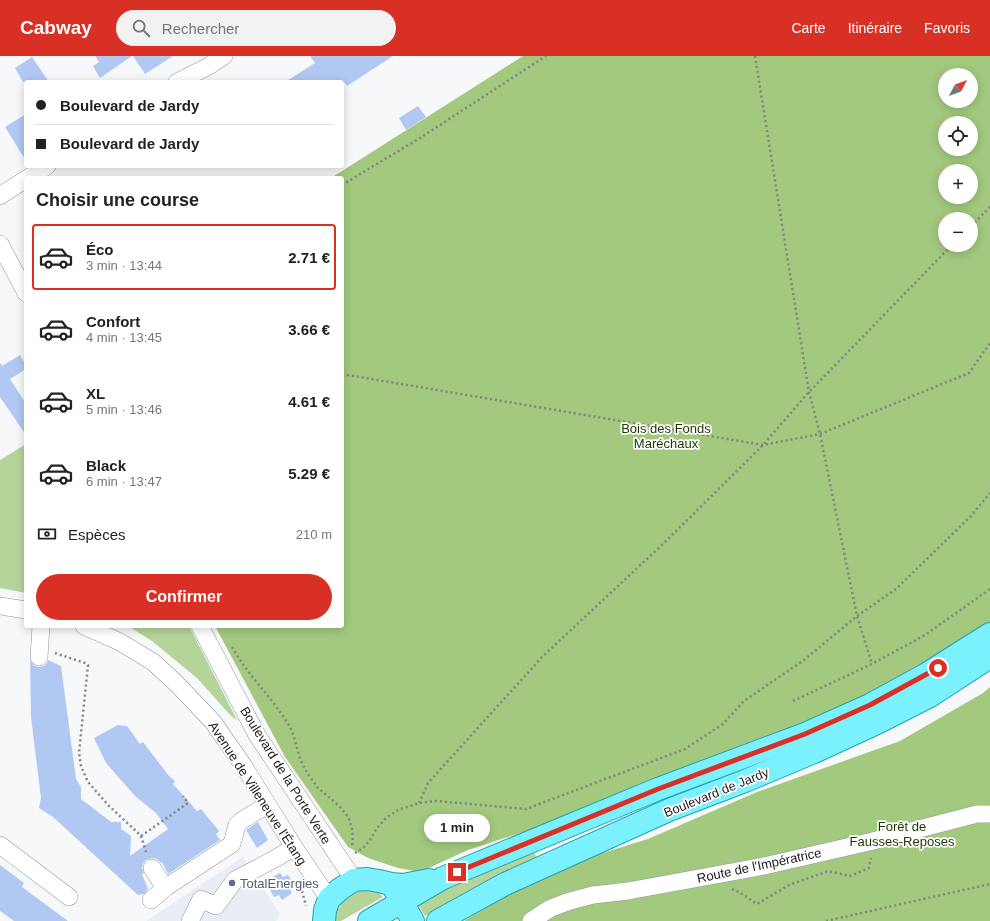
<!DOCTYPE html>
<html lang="fr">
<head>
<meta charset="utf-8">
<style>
  :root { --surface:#fff; --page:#f2f2f2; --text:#222; --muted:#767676; --line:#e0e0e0; --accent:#d93025 }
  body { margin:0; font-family:Helvetica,sans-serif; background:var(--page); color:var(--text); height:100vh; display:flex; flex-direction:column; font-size:15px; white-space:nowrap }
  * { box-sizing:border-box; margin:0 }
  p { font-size:13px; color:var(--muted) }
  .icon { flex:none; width:22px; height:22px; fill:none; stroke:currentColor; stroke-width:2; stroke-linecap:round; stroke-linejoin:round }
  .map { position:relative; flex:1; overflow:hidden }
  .sheet { position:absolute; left:24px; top:120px; width:320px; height:452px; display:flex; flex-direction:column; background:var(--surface); border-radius:4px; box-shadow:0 2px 10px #0003 }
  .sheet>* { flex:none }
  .guide { position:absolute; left:24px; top:24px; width:320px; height:88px; border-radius:4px; box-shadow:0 2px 10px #0003; display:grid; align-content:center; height:88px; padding:0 12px; background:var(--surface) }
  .needle { width:26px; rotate:49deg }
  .fabs { position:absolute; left:938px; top:12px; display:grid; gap:8px }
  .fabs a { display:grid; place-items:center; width:40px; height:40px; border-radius:50%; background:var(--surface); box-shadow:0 2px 10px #0003; font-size:20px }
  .end { position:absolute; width:18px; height:18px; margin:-9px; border:5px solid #d93025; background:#fff; box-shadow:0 0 0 2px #fff }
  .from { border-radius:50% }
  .bubble { position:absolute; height:28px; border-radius:14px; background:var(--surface); box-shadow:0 2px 10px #0003; font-size:13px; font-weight:700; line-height:28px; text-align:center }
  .guide b { display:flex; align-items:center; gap:14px; height:38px; font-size:15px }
  .guide b+b { border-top:1px solid var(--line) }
  .guide i { width:10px; height:10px; background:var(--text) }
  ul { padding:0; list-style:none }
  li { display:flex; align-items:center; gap:12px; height:66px; margin:0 8px 6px; padding:0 4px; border:2px solid transparent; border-radius:4px }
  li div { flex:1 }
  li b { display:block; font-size:15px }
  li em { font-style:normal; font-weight:700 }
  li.on { border-color:var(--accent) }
  li>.icon { width:36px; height:36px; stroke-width:1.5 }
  h2 { padding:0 12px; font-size:18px; line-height:48px }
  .pay { display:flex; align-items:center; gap:10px; height:44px; padding:0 12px; font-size:15px }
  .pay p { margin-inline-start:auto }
  .cta { display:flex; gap:8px; margin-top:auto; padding:8px 12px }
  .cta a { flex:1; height:46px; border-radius:24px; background:var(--accent); color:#fff; font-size:16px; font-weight:700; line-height:46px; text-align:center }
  header { display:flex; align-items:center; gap:24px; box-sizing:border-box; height:56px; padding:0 20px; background:var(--accent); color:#fff }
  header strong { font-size:19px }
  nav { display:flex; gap:22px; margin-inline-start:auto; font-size:14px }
  .search { width:280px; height:36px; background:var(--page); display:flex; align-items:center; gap:10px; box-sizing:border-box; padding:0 14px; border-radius:22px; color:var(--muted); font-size:15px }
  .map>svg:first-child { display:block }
</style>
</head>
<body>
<header>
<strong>Cabway</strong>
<div class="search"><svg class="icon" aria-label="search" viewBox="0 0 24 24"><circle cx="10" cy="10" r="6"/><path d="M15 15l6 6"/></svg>Rechercher</div>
<nav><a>Carte</a><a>Itinéraire</a><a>Favoris</a></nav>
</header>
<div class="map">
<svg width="990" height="865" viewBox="0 0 990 865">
  <rect width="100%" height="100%" fill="#f6f8fa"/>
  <polygon fill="#e8edf6" points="243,801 280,858 276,865 146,865"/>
  <g fill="#b5d499">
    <polygon points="26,388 26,537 0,532 0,404"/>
    <polygon points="128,570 189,570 237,664 231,660 197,622 152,585"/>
    <polygon points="534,797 537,801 481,828 425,860 417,847 475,819"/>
    <polygon points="361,834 375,834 383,841 341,865 336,865 336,855 347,841"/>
  </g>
  <g fill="#a2c97e" fill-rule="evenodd">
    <path d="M523,0h467v570l-123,75 -246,99 -153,50 -48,22 -22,-4 -30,-10 -20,-11 -63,-90 -70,-131h127v-448h-11zM945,19h26v26h-26zM945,67h26v26h-26zM945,115h26v26h-26zM945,163h26v26h-26z"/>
    <polygon points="990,631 990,865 464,865 554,812 648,783 757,736 900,685 983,637"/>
  </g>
  <g fill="#b1c8f3">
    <polygon points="95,0 132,0 100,22 93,10 99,6"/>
    <polygon points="133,0 173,0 145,18"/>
    <polygon points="310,0 393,0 347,30 344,26 285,26 315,7"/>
    <polygon points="32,1 49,26 23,26 15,12"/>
    <polygon points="418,50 426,61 406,74 399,62"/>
    <polygon points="26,58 26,105 5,71"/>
    <polygon points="20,299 26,309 26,313 10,323 26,348 26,379 0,341 0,307 2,310"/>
    <polygon points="30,604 33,609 38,611 44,610 47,607 48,604 61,610 76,723 81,731 81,743 111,766 121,766 121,773 131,780 130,800 168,773 156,757 135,740 106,707 94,682 118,669 127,670 140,688 143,686 169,720 175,725 173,728 197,755 201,753 219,775 216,778 220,784 168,818 162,806 161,807 157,803 152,802 146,804 143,808 142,812 144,817 142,818 148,833 144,838 138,839 53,761 39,752 41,742 31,661"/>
    <polygon points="258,766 268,784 257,792 246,774"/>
    <polygon points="0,809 24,827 22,831 68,865 14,865 0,855"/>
    <polygon points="280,817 283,821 288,819 294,829 289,832 292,837 282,844 279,839 274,841 268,830 272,828 269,823"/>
  </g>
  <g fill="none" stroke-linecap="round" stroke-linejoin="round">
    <defs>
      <g id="minor">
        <polyline points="177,26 209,10 224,0"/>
        <polyline points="28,122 47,110"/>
        <polyline points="0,140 26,123"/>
        <polyline points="0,188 26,237"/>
        <polyline points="0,550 26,554"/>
        <polyline points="84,570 120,586 153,606 177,628 213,666 243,709 294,791 329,843"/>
        <polyline points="200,570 257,679 354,824"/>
        <polyline points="39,601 41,570"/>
        <polyline points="0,789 69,841"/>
        <polyline points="152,812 165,832"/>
        <polyline points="151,844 165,832 232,788 237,769 241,765 267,749"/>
        <polyline points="190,865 201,843 216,850 235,824 278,801 294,791"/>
        <polyline points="531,865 551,852 570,845 593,839 628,835 764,810 869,786 977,758 990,758"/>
      </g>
      <g id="major">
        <polyline points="395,834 413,865"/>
        <polyline points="324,865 325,854 329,843 340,833 354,824 367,823 379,825 391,828 403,829 429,824"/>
        <polyline points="369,865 443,822 658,733 805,678 870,649 925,619 990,578"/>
        <polyline points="438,865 505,828 669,754 745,725 814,696 879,666 930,640 990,601"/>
      </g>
    </defs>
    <use href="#minor" stroke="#959699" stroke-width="18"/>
    <use href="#major" stroke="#22a0af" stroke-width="24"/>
    <g stroke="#828384" stroke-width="2.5" stroke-dasharray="2 3" stroke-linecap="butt">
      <polyline points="755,0 809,336 820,378 857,560 872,608"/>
      <polyline points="342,129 420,82 546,0"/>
      <polyline points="971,170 990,151"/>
      <polyline points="342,318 763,389 820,378 969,317 990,287"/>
      <path d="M232,591c16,29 41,51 58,80 6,12 7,26 13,38 4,8 10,16 15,23 9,8 29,22 32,34 3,8 3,17 2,25"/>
      <polyline points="55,597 85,607 88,609 79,697 81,710 88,726 109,750 137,776 141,780 146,796"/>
      <polyline points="793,645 872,608 925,579 990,533"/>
      <polyline points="419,747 428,727 543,600 663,488 763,389 809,336 952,189"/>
      <polyline points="141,780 188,747 183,740"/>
      <polyline points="355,797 363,792 370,784 377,772 386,762 398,754 419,747 436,745 526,753 685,693 723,668 744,645 804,604 857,560 896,533 971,460 990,437"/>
      <polyline points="732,833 739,836 757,848 789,829 828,815 850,820 869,812 871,802"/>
      <polyline points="302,835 306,850"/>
      <polyline points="826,865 990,828"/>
    </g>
    <use href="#minor" stroke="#fff" stroke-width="17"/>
    <use href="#major" stroke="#7cf1fe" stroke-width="22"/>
  </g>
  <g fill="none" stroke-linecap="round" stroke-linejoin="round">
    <polyline stroke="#d93025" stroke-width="5" points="457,816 658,733 805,678 870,649 925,619 938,612"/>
  </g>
  <circle fill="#5c6f8a" stroke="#fff" stroke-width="1.5" cx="232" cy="827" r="4"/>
  <g text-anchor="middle" stroke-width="3.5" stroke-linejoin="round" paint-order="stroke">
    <g font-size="13" fill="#1d3500" stroke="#fff">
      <text x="666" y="377">Bois des Fonds<tspan x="666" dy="15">Maréchaux</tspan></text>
      <text x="902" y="775">Forêt de<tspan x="902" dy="15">Fausses-Reposes</tspan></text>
    </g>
    <g font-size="13" fill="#1b1b1c" stroke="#fff">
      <text transform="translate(286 719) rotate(58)" y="5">Boulevard de la Porte Verte</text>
      <text transform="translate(716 736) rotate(-22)" y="5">Boulevard de Jardy</text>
      <text transform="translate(258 737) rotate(57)" y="5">Avenue de Villeneuve l'Étang</text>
      <text transform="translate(759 809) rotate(-12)" y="5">Route de l'Impératrice</text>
    </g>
    <g font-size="13" fill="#4e5e75" stroke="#fff" text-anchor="start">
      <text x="240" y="832">TotalEnergies</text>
    </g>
  </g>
</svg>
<div class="fabs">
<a><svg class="needle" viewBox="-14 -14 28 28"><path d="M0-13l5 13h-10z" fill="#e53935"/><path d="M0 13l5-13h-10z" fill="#767676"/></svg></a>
<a><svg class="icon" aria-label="locate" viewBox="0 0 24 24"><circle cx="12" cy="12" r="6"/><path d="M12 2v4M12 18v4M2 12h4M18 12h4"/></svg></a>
<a>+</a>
<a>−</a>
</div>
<i class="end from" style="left:938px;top:612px"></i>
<i class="end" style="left:457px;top:816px"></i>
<div class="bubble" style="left:424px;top:758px;width:66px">1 min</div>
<div class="guide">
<b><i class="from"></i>Boulevard de Jardy</b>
<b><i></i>Boulevard de Jardy</b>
</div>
<section class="sheet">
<h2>Choisir une course</h2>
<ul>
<li class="on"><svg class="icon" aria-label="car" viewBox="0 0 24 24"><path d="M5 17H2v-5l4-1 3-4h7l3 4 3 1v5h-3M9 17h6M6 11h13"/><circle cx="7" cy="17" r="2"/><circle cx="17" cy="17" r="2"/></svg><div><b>Éco</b><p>3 min · 13:44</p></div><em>2.71 €</em></li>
<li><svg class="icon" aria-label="car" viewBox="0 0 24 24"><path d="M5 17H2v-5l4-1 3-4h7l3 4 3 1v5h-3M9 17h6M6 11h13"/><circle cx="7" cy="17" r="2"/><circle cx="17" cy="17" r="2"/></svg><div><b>Confort</b><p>4 min · 13:45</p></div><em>3.66 €</em></li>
<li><svg class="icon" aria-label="car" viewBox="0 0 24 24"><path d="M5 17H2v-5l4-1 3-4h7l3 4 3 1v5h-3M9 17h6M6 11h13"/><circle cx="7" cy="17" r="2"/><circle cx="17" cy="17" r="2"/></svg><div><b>XL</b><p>5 min · 13:46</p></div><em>4.61 €</em></li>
<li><svg class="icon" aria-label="car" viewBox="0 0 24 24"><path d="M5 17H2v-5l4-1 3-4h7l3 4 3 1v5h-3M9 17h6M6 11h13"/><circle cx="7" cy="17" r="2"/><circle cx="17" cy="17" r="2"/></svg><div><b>Black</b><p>6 min · 13:47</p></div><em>5.29 €</em></li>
</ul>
<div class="pay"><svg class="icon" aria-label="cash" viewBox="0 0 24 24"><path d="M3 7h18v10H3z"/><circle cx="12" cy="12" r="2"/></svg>Espèces<p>210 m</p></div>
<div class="cta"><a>Confirmer</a></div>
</section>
</div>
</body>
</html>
